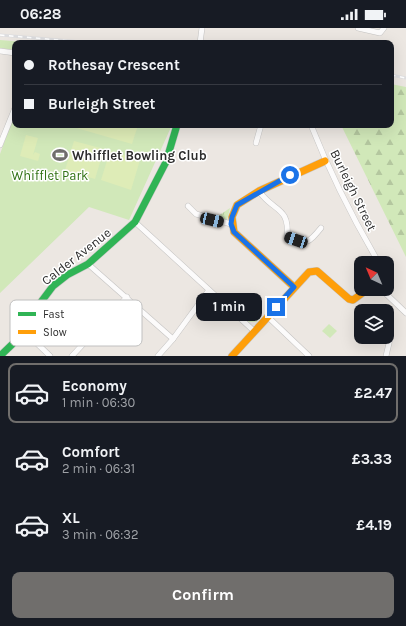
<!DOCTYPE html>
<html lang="en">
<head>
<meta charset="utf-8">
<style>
  :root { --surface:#171b24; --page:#20242c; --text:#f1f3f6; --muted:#9ea1a6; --line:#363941; --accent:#706e6c }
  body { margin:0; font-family:Karla,sans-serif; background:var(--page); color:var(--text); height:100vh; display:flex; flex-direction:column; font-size:15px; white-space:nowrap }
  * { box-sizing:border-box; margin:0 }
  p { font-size:13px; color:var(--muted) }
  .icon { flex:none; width:22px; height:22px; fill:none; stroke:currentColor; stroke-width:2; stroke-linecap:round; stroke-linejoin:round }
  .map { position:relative; height:328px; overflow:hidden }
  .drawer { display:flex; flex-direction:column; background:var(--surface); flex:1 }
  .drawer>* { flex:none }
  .guide { position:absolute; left:12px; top:12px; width:382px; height:88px; border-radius:8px; box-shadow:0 4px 16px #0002; display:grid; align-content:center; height:88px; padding:0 12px; background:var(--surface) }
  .needle { width:26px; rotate:316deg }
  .tools { position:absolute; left:354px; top:228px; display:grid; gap:8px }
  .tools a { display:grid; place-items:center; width:40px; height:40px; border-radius:8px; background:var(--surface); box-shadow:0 4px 16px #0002; font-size:20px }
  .end { position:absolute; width:18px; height:18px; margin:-9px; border:5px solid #1a73e8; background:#fff; box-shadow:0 0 0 2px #fff }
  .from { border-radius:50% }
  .bubble { position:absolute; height:28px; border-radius:8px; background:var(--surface); box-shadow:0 4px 16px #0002; font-size:13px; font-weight:700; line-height:28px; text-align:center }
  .car { position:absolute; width:12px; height:24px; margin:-12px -6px; border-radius:5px; box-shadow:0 0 3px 1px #0007; background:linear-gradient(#222 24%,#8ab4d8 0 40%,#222 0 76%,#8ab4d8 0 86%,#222 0) }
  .guide b { display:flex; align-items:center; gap:14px; height:38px; font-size:15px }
  .guide b+b { border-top:1px solid var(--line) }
  .guide i { width:10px; height:10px; background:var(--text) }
  ul { padding:7px 0 0; list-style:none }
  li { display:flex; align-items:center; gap:12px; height:60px; margin:0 8px 6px; padding:0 4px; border:2px solid transparent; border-radius:8px }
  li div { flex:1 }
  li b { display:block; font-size:15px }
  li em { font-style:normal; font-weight:700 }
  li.current { border-color:var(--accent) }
  li>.icon { width:36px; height:36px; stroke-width:1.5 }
  .primary-button { display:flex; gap:8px; margin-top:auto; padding:8px 12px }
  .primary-button a { flex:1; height:46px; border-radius:8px; background:var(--accent); color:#fff; font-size:16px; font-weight:700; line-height:46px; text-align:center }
  .status { display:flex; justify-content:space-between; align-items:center; height:28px; padding:0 20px; background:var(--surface); direction:ltr }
  .status svg { height:11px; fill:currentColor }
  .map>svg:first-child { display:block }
</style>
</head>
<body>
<div class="status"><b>06:28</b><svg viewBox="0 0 49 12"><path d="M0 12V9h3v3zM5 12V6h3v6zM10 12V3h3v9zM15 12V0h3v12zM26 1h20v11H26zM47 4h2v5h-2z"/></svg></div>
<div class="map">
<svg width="406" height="328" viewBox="0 0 406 328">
  <defs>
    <pattern id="grass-tufts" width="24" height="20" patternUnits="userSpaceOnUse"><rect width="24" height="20" fill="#d1e8b9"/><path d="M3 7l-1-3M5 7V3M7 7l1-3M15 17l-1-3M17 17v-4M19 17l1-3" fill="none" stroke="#b4c79f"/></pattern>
    <pattern id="forest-firs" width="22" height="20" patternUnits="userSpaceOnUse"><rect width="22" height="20" fill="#d1e8b9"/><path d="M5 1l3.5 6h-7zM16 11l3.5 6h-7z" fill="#b4c79f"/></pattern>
  </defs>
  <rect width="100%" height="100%" fill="#ece7e2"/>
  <g fill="url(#grass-tufts)">
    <polygon points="230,180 227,192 215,190"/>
    <polygon points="240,285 260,290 256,294 249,294"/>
  </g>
  <g fill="url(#forest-firs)">
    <polygon points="0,12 37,15 15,15 15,22 0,20"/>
    <polygon points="391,56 406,59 406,229 341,97 391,97"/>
  </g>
  <g fill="#d1e8b9">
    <polygon points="15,85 15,97 172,97 129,192 89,179 0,265 0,126"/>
    <polygon points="329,296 337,303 330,310 322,303"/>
  </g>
  <g fill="#deecb7">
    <polygon points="66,97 138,97 132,116"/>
    <polygon points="26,107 38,110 33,127 35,124 40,126 38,133 20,128"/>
    <polygon points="74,113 104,121 95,151 65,142"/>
    <polygon points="110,123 140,132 131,162 101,152"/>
  </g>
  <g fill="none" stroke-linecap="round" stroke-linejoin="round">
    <defs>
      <g id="street">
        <polyline points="358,0 380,5 384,0"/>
        <polyline points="200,15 202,0"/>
        <polyline points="0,23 15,25"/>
        <path d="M311,97c19,48 42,94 68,138"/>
        <polyline points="256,115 261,97"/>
        <polyline points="0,117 15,80"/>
        <path d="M259,163c14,21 31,15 28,46 20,7 20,8 34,-9"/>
        <polyline points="188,178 196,186 231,196"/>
        <polyline points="135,194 254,303"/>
        <polyline points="88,236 173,311"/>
        <polyline points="381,261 406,285"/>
        <polyline points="267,288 309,328"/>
        <polyline points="25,304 50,328"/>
        <polyline points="72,328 127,269"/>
        <polyline points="158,328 173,311 209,262"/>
        <polyline points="386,328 390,311"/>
      </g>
      <polyline id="fast" points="0,328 25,304 35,282 53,258 67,247 88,236 135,194 166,134 177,97"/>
      <g id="slow">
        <polyline points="294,259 234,204 232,189 237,177 259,163 325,133"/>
        <polyline points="232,328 309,244 317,243 349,271 353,272 368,261"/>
      </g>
    </defs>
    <use href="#street" stroke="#c5c4c3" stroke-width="6"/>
    <use href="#fast" stroke="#c5c4c3" stroke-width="8"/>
    <use href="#slow" stroke="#c5c4c3" stroke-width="8"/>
    <use href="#street" stroke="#fcfbfb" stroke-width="5"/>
    <use href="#fast" stroke="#30b455" stroke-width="7"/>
    <use href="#slow" stroke="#ff9f0a" stroke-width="7"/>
    <defs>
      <g id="rail">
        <polyline points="0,7 94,15"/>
        <polyline points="391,47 406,50"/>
      </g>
    </defs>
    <use href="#rail" stroke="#dedee0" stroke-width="3"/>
    <use href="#rail" stroke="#fff" stroke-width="1.5" stroke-dasharray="4.5" stroke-linecap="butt"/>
  </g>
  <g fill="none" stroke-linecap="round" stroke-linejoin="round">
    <polyline stroke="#1a73e8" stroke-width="5" points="276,279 294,259 234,204 231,196 232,189 237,177 290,147"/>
  </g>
  <defs>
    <symbol id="stadium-bare" viewBox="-9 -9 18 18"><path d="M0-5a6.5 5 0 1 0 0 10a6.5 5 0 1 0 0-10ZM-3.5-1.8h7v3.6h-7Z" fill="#706e6c" stroke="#fff" stroke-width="2.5" paint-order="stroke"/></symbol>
  </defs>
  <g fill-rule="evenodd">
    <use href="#stadium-bare" x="49" y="116" width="22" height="22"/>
  </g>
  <g text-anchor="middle" stroke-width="3" stroke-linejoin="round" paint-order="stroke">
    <g font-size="13" font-weight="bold" fill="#2d2d2d" stroke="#fff" text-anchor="start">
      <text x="72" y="132">Whifflet Bowling Club</text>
    </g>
    <g font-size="13" fill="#317215" stroke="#fff">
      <text x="50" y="152">Whifflet Park</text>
    </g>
    <g font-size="13" fill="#2d2d2d" stroke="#fff">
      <text transform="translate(354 162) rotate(64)" y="5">Burleigh Street</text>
      <text transform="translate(76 228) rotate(-38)" y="5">Calder Avenue</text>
    </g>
  </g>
  <rect x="10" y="272" width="132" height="46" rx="6" fill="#fff" stroke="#c0c0c0" stroke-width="1"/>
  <rect x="18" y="284" width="18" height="4" fill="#30b455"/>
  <rect x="18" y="302" width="18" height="4" fill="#ff9f0a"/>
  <g font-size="11" fill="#2d2d2d">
    <text x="43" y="290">Fast</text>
    <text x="43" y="308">Slow</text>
  </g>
</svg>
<div class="tools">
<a><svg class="needle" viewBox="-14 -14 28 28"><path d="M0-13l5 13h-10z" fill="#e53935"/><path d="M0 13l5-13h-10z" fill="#9ea1a6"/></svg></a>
<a><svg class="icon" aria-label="layers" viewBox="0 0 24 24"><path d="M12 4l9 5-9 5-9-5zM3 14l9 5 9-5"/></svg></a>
</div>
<i class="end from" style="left:290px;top:147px"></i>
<i class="end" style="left:276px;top:279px"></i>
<div class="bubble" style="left:196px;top:265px;width:66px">1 min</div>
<i class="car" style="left:212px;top:192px;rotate:103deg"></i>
<i class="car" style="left:296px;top:212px;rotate:289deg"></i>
<div class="guide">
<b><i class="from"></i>Rothesay Crescent</b>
<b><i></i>Burleigh Street</b>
</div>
</div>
<section class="drawer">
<ul>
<li class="current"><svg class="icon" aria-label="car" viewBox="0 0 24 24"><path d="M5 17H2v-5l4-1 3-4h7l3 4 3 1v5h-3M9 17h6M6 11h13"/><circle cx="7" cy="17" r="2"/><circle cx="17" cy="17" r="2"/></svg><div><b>Economy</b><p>1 min · 06:30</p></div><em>£2.47</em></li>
<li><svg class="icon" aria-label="car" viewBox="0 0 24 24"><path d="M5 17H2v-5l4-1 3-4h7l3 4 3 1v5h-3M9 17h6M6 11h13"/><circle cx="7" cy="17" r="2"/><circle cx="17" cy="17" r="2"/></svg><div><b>Comfort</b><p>2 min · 06:31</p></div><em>£3.33</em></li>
<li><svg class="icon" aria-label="car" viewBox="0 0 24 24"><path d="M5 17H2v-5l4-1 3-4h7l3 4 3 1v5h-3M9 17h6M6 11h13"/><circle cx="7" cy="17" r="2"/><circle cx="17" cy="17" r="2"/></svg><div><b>XL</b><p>3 min · 06:32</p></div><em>£4.19</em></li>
</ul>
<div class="primary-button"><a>Confirm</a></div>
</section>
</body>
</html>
